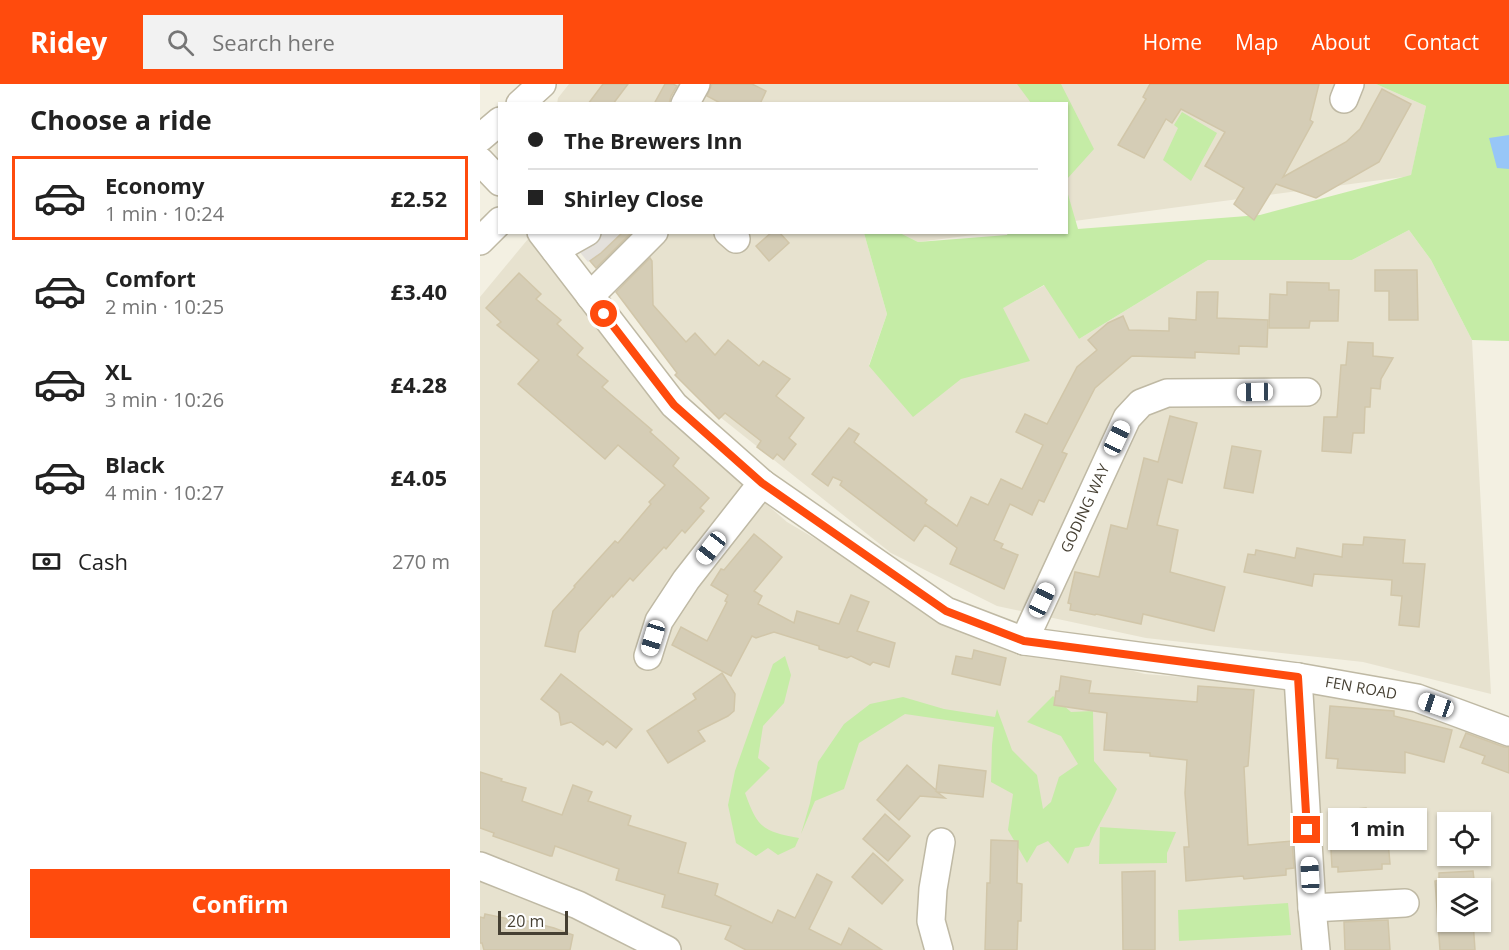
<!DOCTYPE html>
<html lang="en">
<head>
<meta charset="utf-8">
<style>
  :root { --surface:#fff; --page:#f2f2f2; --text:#222; --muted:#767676; --line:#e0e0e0; --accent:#ff4b0d }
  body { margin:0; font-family:"Open Sans",sans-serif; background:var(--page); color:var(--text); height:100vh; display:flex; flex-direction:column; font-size:22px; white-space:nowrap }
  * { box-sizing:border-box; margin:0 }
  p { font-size:20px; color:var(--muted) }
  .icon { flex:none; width:33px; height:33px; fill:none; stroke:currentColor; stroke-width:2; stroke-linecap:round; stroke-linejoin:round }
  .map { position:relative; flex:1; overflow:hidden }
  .drawer { display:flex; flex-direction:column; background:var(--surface); width:480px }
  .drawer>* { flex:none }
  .hud { position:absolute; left:18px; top:18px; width:570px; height:132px; border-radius:0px; box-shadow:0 2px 4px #0004; display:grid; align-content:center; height:132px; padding:0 30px; background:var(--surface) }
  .fabs { position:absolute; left:957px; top:728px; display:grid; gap:12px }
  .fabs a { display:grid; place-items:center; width:54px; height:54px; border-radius:0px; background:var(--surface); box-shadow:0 2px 4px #0004; font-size:30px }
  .scale { position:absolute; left:18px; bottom:15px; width:70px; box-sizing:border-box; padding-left:6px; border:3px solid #453f32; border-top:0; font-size:16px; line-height:21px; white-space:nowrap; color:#453f32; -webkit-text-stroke:4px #fff; paint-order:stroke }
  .end { position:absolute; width:27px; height:27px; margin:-14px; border:8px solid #ff4b0d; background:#fff; box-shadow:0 0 0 3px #fff }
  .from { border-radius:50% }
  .bubble { position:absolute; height:42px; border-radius:0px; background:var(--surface); box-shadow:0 2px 4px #0004; font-size:20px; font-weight:700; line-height:42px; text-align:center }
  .car { position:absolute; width:18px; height:36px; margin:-18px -9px; border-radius:8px; box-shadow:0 0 4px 2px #0007; background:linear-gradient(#fff 24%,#345 0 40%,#fff 0 76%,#345 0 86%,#fff 0) }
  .hud b { display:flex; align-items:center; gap:21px; height:57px; font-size:22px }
  .hud b+b { border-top:2px solid var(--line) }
  .hud i { width:15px; height:15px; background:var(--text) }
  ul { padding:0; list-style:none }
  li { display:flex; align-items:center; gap:18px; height:84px; margin:0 12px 9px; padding:0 18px; border:3px solid transparent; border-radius:0px }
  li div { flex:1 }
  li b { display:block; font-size:22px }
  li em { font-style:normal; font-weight:700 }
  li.selected { border-color:var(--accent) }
  li>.icon { width:54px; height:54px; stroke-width:1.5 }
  h2 { padding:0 30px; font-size:27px; line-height:72px }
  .pay { display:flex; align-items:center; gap:15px; height:66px; padding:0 30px; font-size:22px }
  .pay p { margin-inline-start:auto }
  .button { display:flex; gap:12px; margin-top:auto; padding:12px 30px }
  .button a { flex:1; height:69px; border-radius:0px; background:var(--accent); color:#fff; font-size:24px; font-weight:700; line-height:69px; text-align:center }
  header { display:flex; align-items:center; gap:36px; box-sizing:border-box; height:84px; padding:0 30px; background:var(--accent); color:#fff }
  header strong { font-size:28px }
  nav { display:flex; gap:33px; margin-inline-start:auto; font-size:21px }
  .search { width:420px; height:54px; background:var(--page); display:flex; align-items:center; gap:15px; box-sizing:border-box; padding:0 21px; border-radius:0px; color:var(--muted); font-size:22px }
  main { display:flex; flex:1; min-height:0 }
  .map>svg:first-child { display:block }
</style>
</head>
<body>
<header>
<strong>Ridey</strong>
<div class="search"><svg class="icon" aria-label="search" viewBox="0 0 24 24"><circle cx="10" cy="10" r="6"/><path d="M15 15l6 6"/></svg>Search here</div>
<nav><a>Home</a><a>Map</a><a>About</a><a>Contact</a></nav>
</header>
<main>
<section class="drawer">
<h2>Choose a ride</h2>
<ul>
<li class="selected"><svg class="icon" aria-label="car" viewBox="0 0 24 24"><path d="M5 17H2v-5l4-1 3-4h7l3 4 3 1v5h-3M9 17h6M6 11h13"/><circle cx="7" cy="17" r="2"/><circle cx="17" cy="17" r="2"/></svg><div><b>Economy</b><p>1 min · 10:24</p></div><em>£2.52</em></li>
<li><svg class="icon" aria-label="car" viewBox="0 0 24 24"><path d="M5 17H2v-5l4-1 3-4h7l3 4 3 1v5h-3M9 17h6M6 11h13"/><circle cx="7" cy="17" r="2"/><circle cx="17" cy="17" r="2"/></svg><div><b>Comfort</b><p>2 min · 10:25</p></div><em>£3.40</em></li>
<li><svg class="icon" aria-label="car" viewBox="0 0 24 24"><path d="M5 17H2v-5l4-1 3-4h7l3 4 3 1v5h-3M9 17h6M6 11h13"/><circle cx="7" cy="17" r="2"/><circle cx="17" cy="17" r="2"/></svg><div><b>XL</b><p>3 min · 10:26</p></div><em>£4.28</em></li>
<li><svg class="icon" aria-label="car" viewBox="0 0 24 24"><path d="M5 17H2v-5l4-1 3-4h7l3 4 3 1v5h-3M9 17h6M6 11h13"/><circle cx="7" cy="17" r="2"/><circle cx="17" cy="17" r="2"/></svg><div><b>Black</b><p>4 min · 10:27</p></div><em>£4.05</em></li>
</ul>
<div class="pay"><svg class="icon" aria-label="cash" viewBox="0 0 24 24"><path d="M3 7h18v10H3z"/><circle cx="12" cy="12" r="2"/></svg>Cash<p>270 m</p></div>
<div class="button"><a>Confirm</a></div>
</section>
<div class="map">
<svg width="1029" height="866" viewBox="0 0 1029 866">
  <rect width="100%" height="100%" fill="#f3f0e2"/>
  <g fill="#e7e2cf" fill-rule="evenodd">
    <polygon points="89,0 896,0 946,22 931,92 587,138 586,20 77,20 78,14"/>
    <polygon points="929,146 951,176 992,256 1011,610 883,578 666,554 517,522 411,469 235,329 119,168 99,149 384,149 407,230 389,281 522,224 565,201 599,255 728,176 872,176"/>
    <polygon points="420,149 509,149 438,158"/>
    <path d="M48,155l143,182 116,101 181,107 177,45 212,17 152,41v218h-1029v-653zM968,738h32v33h-32zM968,804h32v33h-32z"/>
  </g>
  <g fill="#c5eca6">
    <polygon points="537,0 581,0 614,65 587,95 586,20 551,19"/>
    <polygon points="896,0 1029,0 1029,257 992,256 951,176 929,146 872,176 728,176 599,255 564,201 523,224 550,277 481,295 433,333 389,282 407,230 384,149 420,149 438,158 527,151 528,149 586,148 587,107 598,145 780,131 931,91 946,22"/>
    <polygon points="702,28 737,49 711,97 683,76 698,44 694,41"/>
    <path d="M305,572l6,19 -7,28 -21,23 -5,32 12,10 -25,25c13,36 18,38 54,45l-4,9 -17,8 -10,-7 -12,8 -20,-13 -8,-38 7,-34 38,-107z"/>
    <path d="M573,612l18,16 22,-1 1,50 23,28c-8,20 -20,37 -28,57l-14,2 -7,16 -20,-23 -11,5 -10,17 -19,-33 5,-36 -22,-12 1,-37 2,-18 -89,-13 -46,29 -15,46 -29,12 -14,33 9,-31 8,-41 26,-38 26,-20 33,-7 41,12 51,8 2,-8 15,41 25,25 6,34 8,-7 8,-25 19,-13 -17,-28 -34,-14z"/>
    <polygon points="620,743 696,748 687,769 687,779 619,780"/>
    <polygon points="808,819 811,851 699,857 698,826"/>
  </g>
  <polygon fill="#e3e0db" points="84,149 143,149 121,169 108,178"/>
  <polygon fill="#97c6f7" points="1029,51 1029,85 1017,84 1009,54"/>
  <g fill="#d5cdb6" stroke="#d1c6a9" stroke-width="1.5">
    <polygon points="123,0 148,0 133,20 108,20"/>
    <polygon points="185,0 193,0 197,2 191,12 189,20 174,20"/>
    <polygon points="232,0 272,0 286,7 280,20 242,20 227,12"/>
    <polygon points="670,0 839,0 830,36 833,38 803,93 866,58 880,45 902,5 931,20 899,78 836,114 796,100 774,136 754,120 764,104 725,82 745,48 701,25 692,39 686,35 664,74 638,61 666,15 663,13"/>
    <polygon points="143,148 149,148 150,150 116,184 110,177 121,169"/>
    <polygon points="292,148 299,148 309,159 289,177 276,162"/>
    <polygon points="170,174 172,177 173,221 206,258 215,249 235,271 248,256 279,282 283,277 310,295 296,312 324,334 309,354 316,360 304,376 297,370 293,375 277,363 281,357 245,329 239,335 195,291 197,289 136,208"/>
    <polygon points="895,186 937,186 938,236 909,236 909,207 895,207"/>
    <polygon points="39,189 61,210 56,215 81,236 77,240 103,264 97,271 128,297 122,303 172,346 170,348 199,374 193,382 229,414 220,424 224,427 205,449 202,446 186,465 184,463 153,497 150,494 133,513 132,511 99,548 95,568 65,562 73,527 95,503 94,502 135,457 138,459 171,420 169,418 185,401 138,361 125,375 38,300 59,276 17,241 21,238 6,224"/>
    <polygon points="807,198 849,199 849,206 859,206 858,237 830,237 829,244 789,244 790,210 807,211"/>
    <polygon points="717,208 738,208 737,234 788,236 787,263 759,262 759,270 715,268 715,274 652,272 615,304 582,368 587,370 564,418 559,416 552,431 530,420 514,456 523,460 521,464 538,471 524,505 470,480 477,464 445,441 434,457 360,401 362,397 353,393 348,402 332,390 369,344 379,350 374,358 447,416 445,419 477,442 491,413 508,421 521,395 542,405 563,361 536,348 545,330 567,340 597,283 617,266 608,256 628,239 643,232 649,246 689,247 689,234 716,236"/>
    <polygon points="868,258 893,259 893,272 913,274 901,295 900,305 891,304 890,323 885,323 884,349 873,349 871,369 842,367 844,333 857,333 861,281 866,281"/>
    <polygon points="690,332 717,339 702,399 688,395 677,441 698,446 690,488 745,503 734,547 663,530 661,540 616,530 615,531 590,526 591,520 588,519 595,488 619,493 631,441 647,445 664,374 678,378"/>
    <polygon points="752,362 781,367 773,409 744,404"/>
    <polygon points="274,450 302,473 274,507 282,512 278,520 314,539 317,527 359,540 371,511 389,518 377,547 415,559 409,583 393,578 390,581 371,572 367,574 339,565 339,562 294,548 276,554 272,552 251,592 192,561 201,543 227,557 247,518 245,517 248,511 231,501 241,485 244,486"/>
    <polygon points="884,453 925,456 923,479 945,480 939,543 919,541 922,512 911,511 912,496 834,490 832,502 764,488 768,470 775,471 776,466 815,474 817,464 862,473 863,460 883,461"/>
    <polygon points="494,566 526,574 520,601 472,590 476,572 492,575"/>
    <polygon points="242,589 255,610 254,627 248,632 218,647 225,657 188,679 167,647 216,615 213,610"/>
    <polygon points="81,590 152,645 136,664 127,657 123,661 91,638 81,641 79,629 61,615"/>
    <polygon points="581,592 611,597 609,609 717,618 718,602 774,606 768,682 764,683 768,761 812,757 814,784 806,785 806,791 764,795 763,792 706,797 704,763 709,763 705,709 707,676 670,672 670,669 624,666 627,629 574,621 576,607 579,607"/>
    <polygon points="850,622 914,627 914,632 972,646 964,678 925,668 925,689 857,684 858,675 846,674"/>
    <polygon points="986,649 1024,663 1029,663 1029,689 1002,679 1005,672 980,663"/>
    <polygon points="427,681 456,706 459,681 506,687 503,713 457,708 465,714 440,712 419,736 397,716"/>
    <polygon points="0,688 22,695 21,697 46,704 42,717 82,731 93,701 112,708 108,717 151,732 148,741 206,759 198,789 238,800 235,811 292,839 298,826 315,834 337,790 352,798 329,845 361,861 369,844 402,866 266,866 245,855 251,842 182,823 185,811 136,796 139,785 75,762 72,772 70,772 13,752 14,749 0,744"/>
    <polygon points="886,724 888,747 907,745 910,780 902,780 902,785 858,788 858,783 852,783 850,750 867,749 865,726"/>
    <polygon points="405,730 430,752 408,777 383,755"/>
    <polygon points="511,756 538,757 537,799 542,800 541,837 538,837 537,866 505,866 507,799 510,799"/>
    <polygon points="393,769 423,796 402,820 372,793"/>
    <polygon points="675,787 675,866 643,866 642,788"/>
    <polygon points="993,787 995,804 968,804 968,837 993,837 995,866 960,866 955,797 959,796 959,789"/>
    <polygon points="5,830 34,836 35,834 74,844 93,851 90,866 4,866 2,859 0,859 0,833 4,834"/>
    <polygon points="908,836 910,866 865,866 864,838"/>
  </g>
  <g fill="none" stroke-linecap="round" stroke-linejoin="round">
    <defs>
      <g id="minor">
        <polyline points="864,15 870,0"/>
        <polyline points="40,20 62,0"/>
        <polyline points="205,20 216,0"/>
        <polyline points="0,54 20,37"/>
        <polyline points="0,77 20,98"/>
        <path id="s1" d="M61,148l133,173 88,78 184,128 78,30 274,36 119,21 92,34"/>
        <polyline points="248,148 256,155"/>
        <polyline points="0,157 20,137"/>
        <polyline points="75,166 107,148"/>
        <polyline points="110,212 174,148"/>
        <path id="s2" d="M544,557l103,-223 14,-15 26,-10 140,-1"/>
        <polyline points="168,572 179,537 206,496 282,399"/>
        <polyline points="818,593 832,824 836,866"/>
        <polyline points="0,782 98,821 187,866"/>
        <polyline points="832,824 925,819"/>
        <polyline points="459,866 451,837 453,805 461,758"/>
      </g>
    </defs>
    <use href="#minor" stroke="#bfb9a4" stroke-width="30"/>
    <use href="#minor" stroke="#fff" stroke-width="27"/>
  </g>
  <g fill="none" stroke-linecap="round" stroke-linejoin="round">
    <polyline stroke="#ff4b0d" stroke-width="8" points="124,230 194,321 282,399 466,527 544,557 818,593 827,746"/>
  </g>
  <g text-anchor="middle" stroke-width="4.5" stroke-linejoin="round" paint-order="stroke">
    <g font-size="15" fill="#453f32" stroke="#fff">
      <text dy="5" stroke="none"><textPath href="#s2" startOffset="146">GODING WAY</textPath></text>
      <text dy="5" stroke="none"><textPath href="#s1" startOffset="984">FEN ROAD</textPath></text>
    </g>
  </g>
</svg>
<div class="fabs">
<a><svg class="icon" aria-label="locate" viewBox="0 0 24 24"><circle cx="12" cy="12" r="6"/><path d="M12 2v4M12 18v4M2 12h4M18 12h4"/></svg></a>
<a><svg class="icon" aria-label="layers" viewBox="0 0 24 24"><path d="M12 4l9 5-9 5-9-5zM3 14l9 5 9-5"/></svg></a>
</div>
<div class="scale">20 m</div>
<i class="end from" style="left:124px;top:230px"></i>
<i class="end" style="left:827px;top:746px"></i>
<div class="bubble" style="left:848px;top:724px;width:99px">1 min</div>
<i class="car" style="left:775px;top:308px;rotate:269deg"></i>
<i class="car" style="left:637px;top:354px;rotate:25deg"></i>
<i class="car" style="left:231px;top:464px;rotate:218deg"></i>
<i class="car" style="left:562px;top:516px;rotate:25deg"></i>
<i class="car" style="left:173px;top:554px;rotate:197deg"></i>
<i class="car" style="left:956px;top:621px;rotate:289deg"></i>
<i class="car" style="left:830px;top:791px;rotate:357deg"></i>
<div class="hud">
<b><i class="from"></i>The Brewers Inn</b>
<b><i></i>Shirley Close</b>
</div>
</div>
</main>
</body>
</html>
